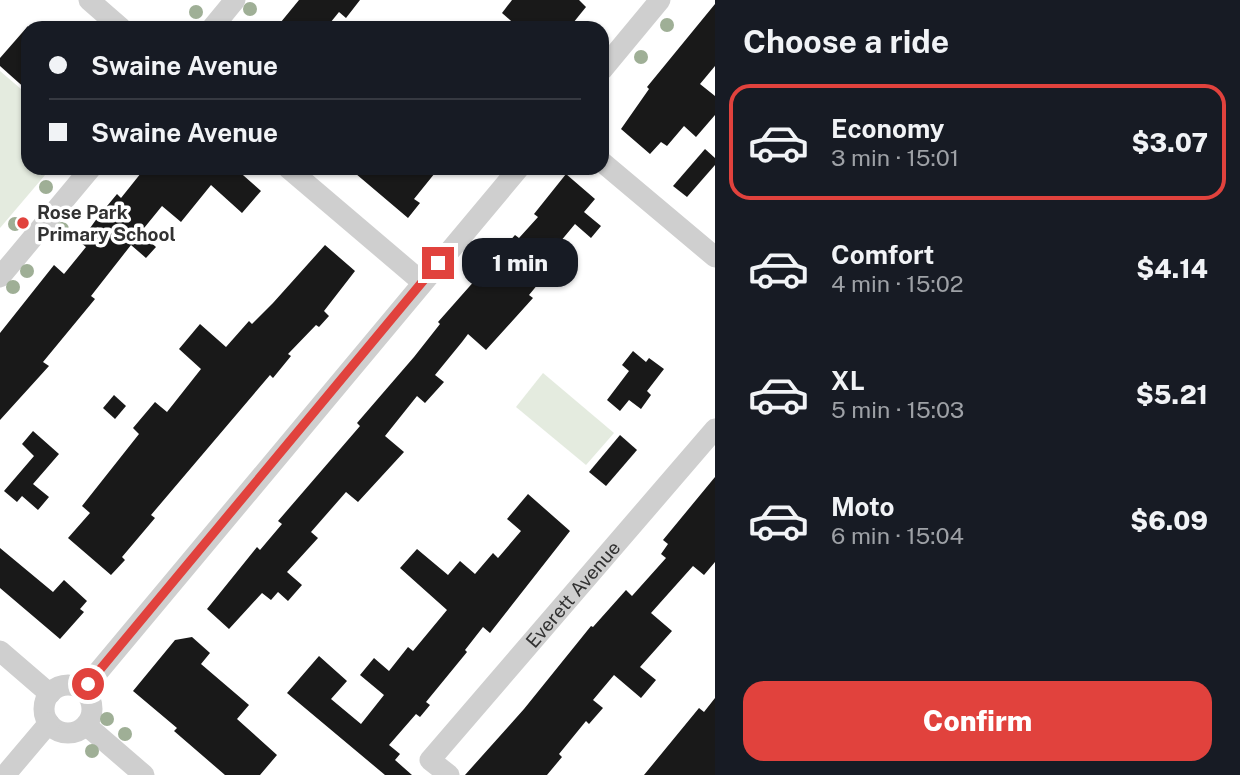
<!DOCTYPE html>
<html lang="en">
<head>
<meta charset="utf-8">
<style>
  :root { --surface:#171b24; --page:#20242c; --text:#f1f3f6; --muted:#9ea1a6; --line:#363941; --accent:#e1423d }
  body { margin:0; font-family:"Public Sans",sans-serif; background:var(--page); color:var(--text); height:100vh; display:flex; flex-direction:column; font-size:26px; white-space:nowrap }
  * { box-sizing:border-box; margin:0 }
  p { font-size:23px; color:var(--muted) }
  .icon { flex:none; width:38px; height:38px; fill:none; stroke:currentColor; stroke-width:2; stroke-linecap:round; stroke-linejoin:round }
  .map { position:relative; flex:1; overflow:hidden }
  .side { display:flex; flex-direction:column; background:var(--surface); width:525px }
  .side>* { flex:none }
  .hud { position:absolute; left:21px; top:21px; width:588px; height:154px; border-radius:21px; box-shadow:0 2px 5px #0004; display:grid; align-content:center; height:154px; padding:0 28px; background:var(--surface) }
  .end { position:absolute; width:32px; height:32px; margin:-16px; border:9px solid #e1423d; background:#fff; box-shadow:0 0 0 4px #fff }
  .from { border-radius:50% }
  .bubble { position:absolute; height:49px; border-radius:21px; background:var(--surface); box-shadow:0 2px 5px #0004; font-size:23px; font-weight:800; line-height:49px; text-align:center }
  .hud b { display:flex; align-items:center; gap:24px; height:66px; font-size:26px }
  .hud b+b { border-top:2px solid var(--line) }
  .hud i { width:18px; height:18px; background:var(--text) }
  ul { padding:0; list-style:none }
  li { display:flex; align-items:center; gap:21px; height:116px; margin:0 14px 10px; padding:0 14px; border:4px solid transparent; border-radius:21px }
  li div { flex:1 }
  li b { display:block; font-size:26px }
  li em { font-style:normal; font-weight:800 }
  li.current { border-color:var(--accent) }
  li>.icon { width:63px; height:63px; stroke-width:1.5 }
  h2 { padding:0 28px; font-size:32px; line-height:84px }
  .button { display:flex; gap:14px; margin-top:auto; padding:14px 28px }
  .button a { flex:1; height:80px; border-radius:21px; background:var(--accent); color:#fff; font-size:28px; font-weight:800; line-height:80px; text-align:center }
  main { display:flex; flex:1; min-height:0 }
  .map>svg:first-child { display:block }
</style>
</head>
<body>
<main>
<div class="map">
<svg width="715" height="775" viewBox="0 0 715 775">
  <rect width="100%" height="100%" fill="#fff"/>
  <g fill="#e4ebdf">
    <polygon points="0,71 28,95 28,168 51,168 0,228"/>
    <polygon points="543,373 614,433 586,465 516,407"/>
  </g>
  <g fill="#191919">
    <polygon points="299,0 360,0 346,18 339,12 326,28 276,28"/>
    <polygon points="512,0 579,0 586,7 569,28 519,28 502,13"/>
    <polygon points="715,4 715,66 700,84 715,96 715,115 696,137 684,126 667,146 661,142 650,154 621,129 649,89 647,87"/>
    <polygon points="28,26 28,91 0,66 0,58"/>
    <polygon points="705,149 715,158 715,165 687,197 673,186"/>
    <polygon points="145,168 235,168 261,191 242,213 211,185 181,222 162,206 140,233 156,247 146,258 131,245 91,296 95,299 43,362 49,366 0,420 0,333 54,265 64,274 86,247 80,242 98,217 117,194 121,198"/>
    <polygon points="349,168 439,168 414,199 420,203 408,218"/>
    <polygon points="566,174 595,199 584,212 601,226 591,238 575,224 545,260 553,266 529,295 533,298 486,350 468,334 462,342 435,375 444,382 425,403 417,396 385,436 404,452 358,502 346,492 311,532 318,538 287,572 302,585 288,601 278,592 271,600 262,593 229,629 207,609 257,547 260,550 282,524 278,521 360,426 357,423 414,357 440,324 438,322 515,235 519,238 538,217 534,214"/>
    <polygon points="325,245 355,271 324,311 329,316 319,327 316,325 288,354 291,356 273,378 270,375 151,515 155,518 122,557 125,560 111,575 68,538 90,513 82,506 139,434 133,428 155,402 167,412 201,369 179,349 200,324 226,347 249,321 252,324 273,303"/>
    <polygon points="633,351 646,362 649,358 664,369 647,391 651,395 641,409 629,400 620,411 607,400 629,371 622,365"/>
    <polygon points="114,395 126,406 115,419 103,408"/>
    <polygon points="33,431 59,454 33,484 49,497 38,510 22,496 17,502 4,491 34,456 22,444"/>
    <polygon points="620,435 637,450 606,486 589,472"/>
    <polygon points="715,477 715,562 704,575 693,566 651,613 672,631 640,667 656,680 641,698 614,675 593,700 603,708 589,724 586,721 559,754 562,757 547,775 465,775 524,709 591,626 593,627 626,590 632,596 666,558 661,554 668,544 663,540"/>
    <polygon points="528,494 570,531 490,633 483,627 465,650 467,652 426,702 430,705 420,717 416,714 389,745 400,754 395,760 412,775 385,775 287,693 319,656 347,681 331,699 361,724 384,695 360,675 374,658 389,671 408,647 413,651 447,610 400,568 417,549 448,575 460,561 475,574 493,553 498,558 521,531 507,519"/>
    <polygon points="0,548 53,592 64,580 87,601 80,609 84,612 60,639 0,588"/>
    <polygon points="192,637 210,653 201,664 249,705 237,719 277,755 260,775 225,775 174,731 177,728 133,691 175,640"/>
    <polygon points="715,698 715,775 644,775 699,708 704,712"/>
  </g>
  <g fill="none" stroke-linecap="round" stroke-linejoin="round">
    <g stroke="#cfcfcf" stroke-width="21">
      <polyline points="89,0 121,28"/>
      <polyline points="212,28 235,0"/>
      <polyline points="602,70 660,0"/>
      <polyline points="602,162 715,257"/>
      <polyline points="288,168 422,282"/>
      <polyline points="0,277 91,168"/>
      <polyline points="0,651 50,694"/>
      <circle cx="68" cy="709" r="24"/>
      <polyline points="83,690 519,168"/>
      <polyline points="86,725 144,775"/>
      <polyline points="5,775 49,723"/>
      <path id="s1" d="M449,775l-19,-15 285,-331"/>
    </g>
  </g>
  <g fill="#9faf96">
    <circle cx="250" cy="9" r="7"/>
    <circle cx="196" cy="12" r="7"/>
    <circle cx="667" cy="25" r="7"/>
    <circle cx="641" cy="57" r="7"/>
    <circle cx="46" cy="187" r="7"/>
    <circle cx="15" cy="224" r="7"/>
    <circle cx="62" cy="229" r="7"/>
    <circle cx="27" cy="271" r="7"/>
    <circle cx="13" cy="287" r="7"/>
    <circle cx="107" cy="719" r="7"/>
    <circle cx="125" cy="734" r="7"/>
    <circle cx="92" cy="751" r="7"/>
  </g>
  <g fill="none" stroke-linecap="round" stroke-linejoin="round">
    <polyline stroke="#e1423d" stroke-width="9" points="88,684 438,263"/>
  </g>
  <circle fill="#e1423d" stroke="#fff" stroke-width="2.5" cx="23" cy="223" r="7"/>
  <g text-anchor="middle" stroke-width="7" stroke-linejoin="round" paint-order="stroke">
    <g font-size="19" font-weight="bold" fill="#323232" stroke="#fff" text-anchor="start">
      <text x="37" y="219">Rose Park<tspan x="37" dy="22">Primary School</tspan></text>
    </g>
    <g font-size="19" fill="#323232" stroke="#fff">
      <text dy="7" stroke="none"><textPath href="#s1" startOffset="243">Everett Avenue</textPath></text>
    </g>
  </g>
</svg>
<i class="end from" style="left:88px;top:684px"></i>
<i class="end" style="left:438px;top:263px"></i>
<div class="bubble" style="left:462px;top:238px;width:116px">1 min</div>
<div class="hud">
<b><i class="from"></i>Swaine Avenue</b>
<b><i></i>Swaine Avenue</b>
</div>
</div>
<section class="side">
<h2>Choose a ride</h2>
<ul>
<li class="current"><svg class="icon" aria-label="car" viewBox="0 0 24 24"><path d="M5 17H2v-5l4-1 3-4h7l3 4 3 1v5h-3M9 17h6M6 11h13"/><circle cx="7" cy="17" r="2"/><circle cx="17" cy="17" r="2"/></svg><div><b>Economy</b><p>3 min · 15:01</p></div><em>$3.07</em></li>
<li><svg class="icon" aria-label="car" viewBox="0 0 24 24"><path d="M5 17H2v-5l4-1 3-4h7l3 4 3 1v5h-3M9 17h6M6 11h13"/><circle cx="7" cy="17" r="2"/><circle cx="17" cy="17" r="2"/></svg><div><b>Comfort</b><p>4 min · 15:02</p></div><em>$4.14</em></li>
<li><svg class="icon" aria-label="car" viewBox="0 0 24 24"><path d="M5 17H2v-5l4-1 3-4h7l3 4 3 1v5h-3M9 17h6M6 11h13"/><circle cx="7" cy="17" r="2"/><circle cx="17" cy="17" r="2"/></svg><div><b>XL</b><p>5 min · 15:03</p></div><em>$5.21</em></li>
<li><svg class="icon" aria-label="car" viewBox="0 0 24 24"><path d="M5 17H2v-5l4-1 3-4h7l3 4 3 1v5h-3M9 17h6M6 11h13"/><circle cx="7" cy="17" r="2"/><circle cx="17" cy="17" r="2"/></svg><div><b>Moto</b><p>6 min · 15:04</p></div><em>$6.09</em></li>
</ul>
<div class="button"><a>Confirm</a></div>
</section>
</main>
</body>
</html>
